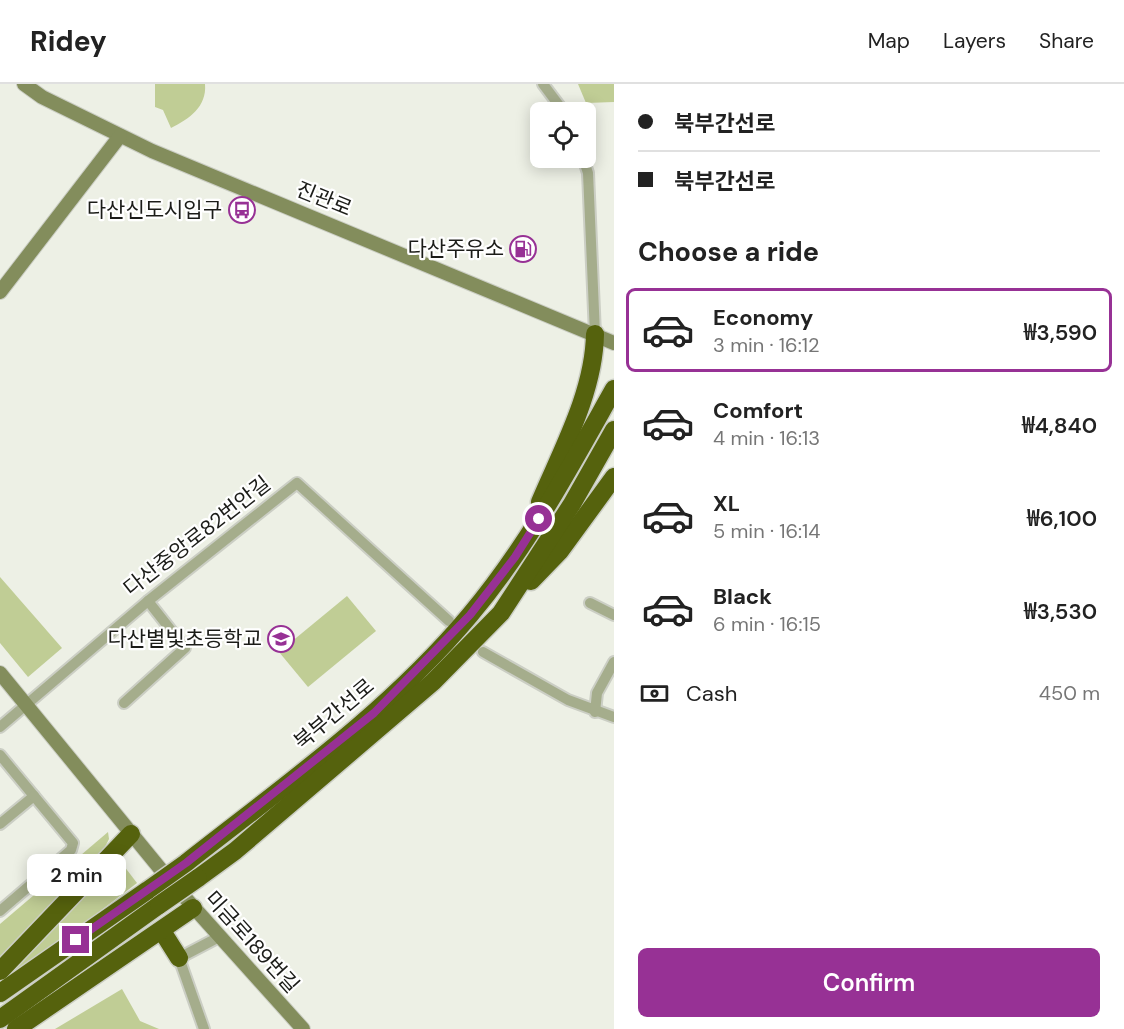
<!DOCTYPE html>
<html lang="en">
<head>
<meta charset="utf-8">
<style>
  :root { --surface:#fff; --page:#f6f6f6; --text:#222; --muted:#767676; --line:#e0e0e0; --accent:#973195 }
  body { margin:0; font-family:"DM Sans","Noto Sans KR",sans-serif; background:var(--page); color:var(--text); height:100vh; display:flex; flex-direction:column; font-size:22px; white-space:nowrap }
  * { box-sizing:border-box; margin:0 }
  p { font-size:20px; color:var(--muted) }
  .icon { flex:none; width:33px; height:33px; fill:none; stroke:currentColor; stroke-width:2; stroke-linecap:round; stroke-linejoin:round }
  .map { position:relative; flex:1; overflow:hidden }
  .side { display:flex; flex-direction:column; background:var(--surface); width:510px }
  .side>* { flex:none }
  .hud { display:grid; align-content:center; height:132px; padding:0 24px; background:var(--surface) }
  .tools { position:absolute; left:530px; top:18px; display:grid; gap:12px }
  .tools a { display:grid; place-items:center; width:66px; height:66px; border-radius:9px; background:var(--surface); box-shadow:0 3px 15px #0003; font-size:30px }
  .end { position:absolute; width:27px; height:27px; margin:-14px; border:8px solid #973195; background:#fff; box-shadow:0 0 0 3px #fff }
  .from { border-radius:50% }
  .bubble { position:absolute; height:42px; border-radius:9px; background:var(--surface); box-shadow:0 3px 15px #0003; font-size:20px; font-weight:600; line-height:42px; text-align:center }
  .hud b { display:flex; align-items:center; gap:21px; height:57px; font-size:22px }
  .hud b+b { border-top:2px solid var(--line) }
  .hud i { width:15px; height:15px; background:var(--text) }
  ul { padding:0; list-style:none }
  li { display:flex; align-items:center; gap:18px; height:84px; margin:0 12px 9px; padding:0 12px; border:3px solid transparent; border-radius:9px }
  li div { flex:1 }
  li b { display:block; font-size:22px }
  li em { font-style:normal; font-weight:600 }
  li.current { border-color:var(--accent) }
  li>.icon { width:54px; height:54px; stroke-width:1.5 }
  h2 { padding:0 24px; font-size:27px; line-height:72px }
  .pay { display:flex; align-items:center; gap:15px; height:66px; padding:0 24px; font-size:22px }
  .pay p { margin-inline-start:auto }
  .cta { display:flex; gap:12px; margin-top:auto; padding:12px 24px }
  .cta a { flex:1; height:69px; border-radius:9px; background:var(--accent); color:#fff; font-size:24px; font-weight:600; line-height:69px; text-align:center }
  header { display:flex; align-items:center; gap:36px; box-sizing:border-box; height:84px; padding:0 30px; background:var(--surface); border-bottom:2px solid var(--line) }
  header strong { font-size:28px }
  nav { display:flex; gap:33px; margin-inline-start:auto; font-size:21px }
  main { display:flex; flex:1; min-height:0 }
  .map>svg:first-child { display:block }
</style>
</head>
<body>
<header>
<strong>Ridey</strong>
<nav><a>Map</a><a>Layers</a><a>Share</a></nav>
</header>
<main>
<div class="map">
<svg width="614" height="945" viewBox="0 0 614 945">
  <rect width="100%" height="100%" fill="#edf0e5"/>
  <g fill="#c0cd95">
    <path d="M155,0h50c2,23 -16,35 -34,44l-8,-18 -8,-3z"/>
    <polygon points="578,0 614,0 614,18 586,19"/>
    <polygon points="0,493 62,564 28,593 0,559"/>
    <polygon points="347,512 376,547 308,603 279,568"/>
    <polygon points="108,748 109,755 104,765 0,874 0,840"/>
    <polygon points="117,773 137,799 0,903 0,898"/>
    <polygon points="122,905 140,937 159,945 55,945"/>
  </g>
  <g fill="none" stroke-linecap="round" stroke-linejoin="round">
    <defs>
      <g id="street">
        <polyline points="543,0 564,28"/>
        <polyline points="583,74 588,89 595,250"/>
        <polyline points="590,519 614,531"/>
        <polyline points="483,568 568,616 614,633"/>
        <polyline points="124,619 185,564 148,517"/>
        <polyline points="595,628 597,609 614,578"/>
        <polyline points="0,643 148,517 297,399 449,537"/>
        <polyline points="0,671 34,712 0,740"/>
        <polyline points="0,827 71,766 73,759 34,712"/>
        <polyline points="204,945 179,874 219,853"/>
      </g>
      <g id="secondary">
        <polyline points="24,0 42,13 152,67 614,259"/>
        <polyline points="0,208 120,52"/>
        <polyline points="0,589 171,798 303,945"/>
      </g>
      <g id="highway">
        <path d="M540,418c22,-52 54,-110 55,-168"/>
        <polyline points="531,497 560,467 614,393"/>
        <path d="M186,779c98,-77 204,-152 284,-248 58,-69 100,-148 144,-226"/>
        <polyline points="198,794 235,767 433,598 501,529 572,420 614,346"/>
        <polyline points="162,847 179,874"/>
        <polyline points="0,887 131,750"/>
        <polyline points="0,909 148,806"/>
        <polyline points="0,935 159,821"/>
        <polyline points="16,945 193,824"/>
      </g>
    </defs>
    <use href="#street" stroke="#cbcec4" stroke-width="14"/>
    <use href="#secondary" stroke="#cbcec4" stroke-width="16"/>
    <use href="#highway" stroke="#cbcec4" stroke-width="21"/>
    <use href="#street" stroke="#a5ad8c" stroke-width="10"/>
    <use href="#secondary" stroke="#838d5c" stroke-width="14"/>
    <use href="#highway" stroke="#55620d" stroke-width="18"/>
    <defs>
      <g id="highway-bridge">
        <polyline points="148,806 186,779"/>
        <polyline points="159,821 198,794"/>
      </g>
    </defs>
    <use href="#highway-bridge" stroke="#cbcec4" stroke-width="21" stroke-linecap="butt"/>
    <use href="#highway-bridge" stroke="#55620d" stroke-width="18"/>
  </g>
  <g fill="none" stroke-linecap="round" stroke-linejoin="round">
    <polyline stroke="#973195" stroke-width="8" points="76,856 186,779 374,629 470,531 515,473 539,435"/>
  </g>
  <defs>
    <symbol id="bus-ring" viewBox="-11 -11 22 22"><circle r="9.5" fill="#fff" stroke="#973195" stroke-width="1.5"/><path d="M-5-6H5V4H4V6H2V4H-2V6H-4V4H-5ZM-3.5-4V0h7V-4ZM-3.5 1.2v1.5H-2V1.2ZM2 1.2v1.5H3.5V1.2Z" fill="#973195"/></symbol>
    <symbol id="fuel-ring" viewBox="-11 -11 22 22"><circle r="9.5" fill="#fff" stroke="#973195" stroke-width="1.5"/><path d="M-5.5-6h7V0h2V4h1.3V-2.5L3-4.5l.8-.8L6-3V5H2.5V1h-1V6h-7ZM-4.2-4.7v3.2H.2V-4.7Z" fill="#973195"/></symbol>
    <symbol id="school-ring" viewBox="-11 -11 22 22"><circle r="9.5" fill="#fff" stroke="#973195" stroke-width="1.5"/><path d="M0-5L7-2L0 1L-7-2ZM-4 1L0 2.5L4 1V4Q0 6-4 4Z" fill="#973195"/></symbol>
  </defs>
  <g fill-rule="evenodd">
    <use href="#bus-ring" x="227" y="111" width="30" height="30"/>
    <use href="#fuel-ring" x="508" y="150" width="30" height="30"/>
    <use href="#school-ring" x="266" y="540" width="30" height="30"/>
  </g>
  <g text-anchor="middle" stroke-width="4.5" stroke-linejoin="round" paint-order="stroke">
    <g font-size="21" fill="#1b1c18" stroke="#fff">
      <text transform="translate(324 115) rotate(22)" y="7">진관로</text>
      <text transform="translate(197 452) rotate(-38)" y="7">다산중앙로82번안길</text>
      <text transform="translate(334 630) rotate(-40)" y="7">북부간선로</text>
      <text transform="translate(252 858) rotate(48)" y="7">미금로189번길</text>
    </g>
    <g font-size="21" fill="#1b1c18" stroke="#fff" text-anchor="end">
      <text x="222" y="133">다산신도시입구</text>
      <text x="504" y="172">다산주유소</text>
      <text x="262" y="562">다산별빛초등학교</text>
    </g>
  </g>
</svg>
<div class="tools">
<a><svg class="icon" aria-label="locate" viewBox="0 0 24 24"><circle cx="12" cy="12" r="6"/><path d="M12 2v4M12 18v4M2 12h4M18 12h4"/></svg></a>
</div>
<i class="end from" style="left:539px;top:435px"></i>
<i class="end" style="left:76px;top:856px"></i>
<div class="bubble" style="left:27px;top:770px;width:99px">2 min</div>
</div>
<section class="side">
<div class="hud">
<b><i class="from"></i>북부간선로</b>
<b><i></i>북부간선로</b>
</div>
<h2>Choose a ride</h2>
<ul>
<li class="current"><svg class="icon" aria-label="car" viewBox="0 0 24 24"><path d="M5 17H2v-5l4-1 3-4h7l3 4 3 1v5h-3M9 17h6M6 11h13"/><circle cx="7" cy="17" r="2"/><circle cx="17" cy="17" r="2"/></svg><div><b>Economy</b><p>3 min · 16:12</p></div><em>₩3,590</em></li>
<li><svg class="icon" aria-label="car" viewBox="0 0 24 24"><path d="M5 17H2v-5l4-1 3-4h7l3 4 3 1v5h-3M9 17h6M6 11h13"/><circle cx="7" cy="17" r="2"/><circle cx="17" cy="17" r="2"/></svg><div><b>Comfort</b><p>4 min · 16:13</p></div><em>₩4,840</em></li>
<li><svg class="icon" aria-label="car" viewBox="0 0 24 24"><path d="M5 17H2v-5l4-1 3-4h7l3 4 3 1v5h-3M9 17h6M6 11h13"/><circle cx="7" cy="17" r="2"/><circle cx="17" cy="17" r="2"/></svg><div><b>XL</b><p>5 min · 16:14</p></div><em>₩6,100</em></li>
<li><svg class="icon" aria-label="car" viewBox="0 0 24 24"><path d="M5 17H2v-5l4-1 3-4h7l3 4 3 1v5h-3M9 17h6M6 11h13"/><circle cx="7" cy="17" r="2"/><circle cx="17" cy="17" r="2"/></svg><div><b>Black</b><p>6 min · 16:15</p></div><em>₩3,530</em></li>
</ul>
<div class="pay"><svg class="icon" aria-label="cash" viewBox="0 0 24 24"><path d="M3 7h18v10H3z"/><circle cx="12" cy="12" r="2"/></svg>Cash<p>450 m</p></div>
<div class="cta"><a>Confirm</a></div>
</section>
</main>
</body>
</html>
